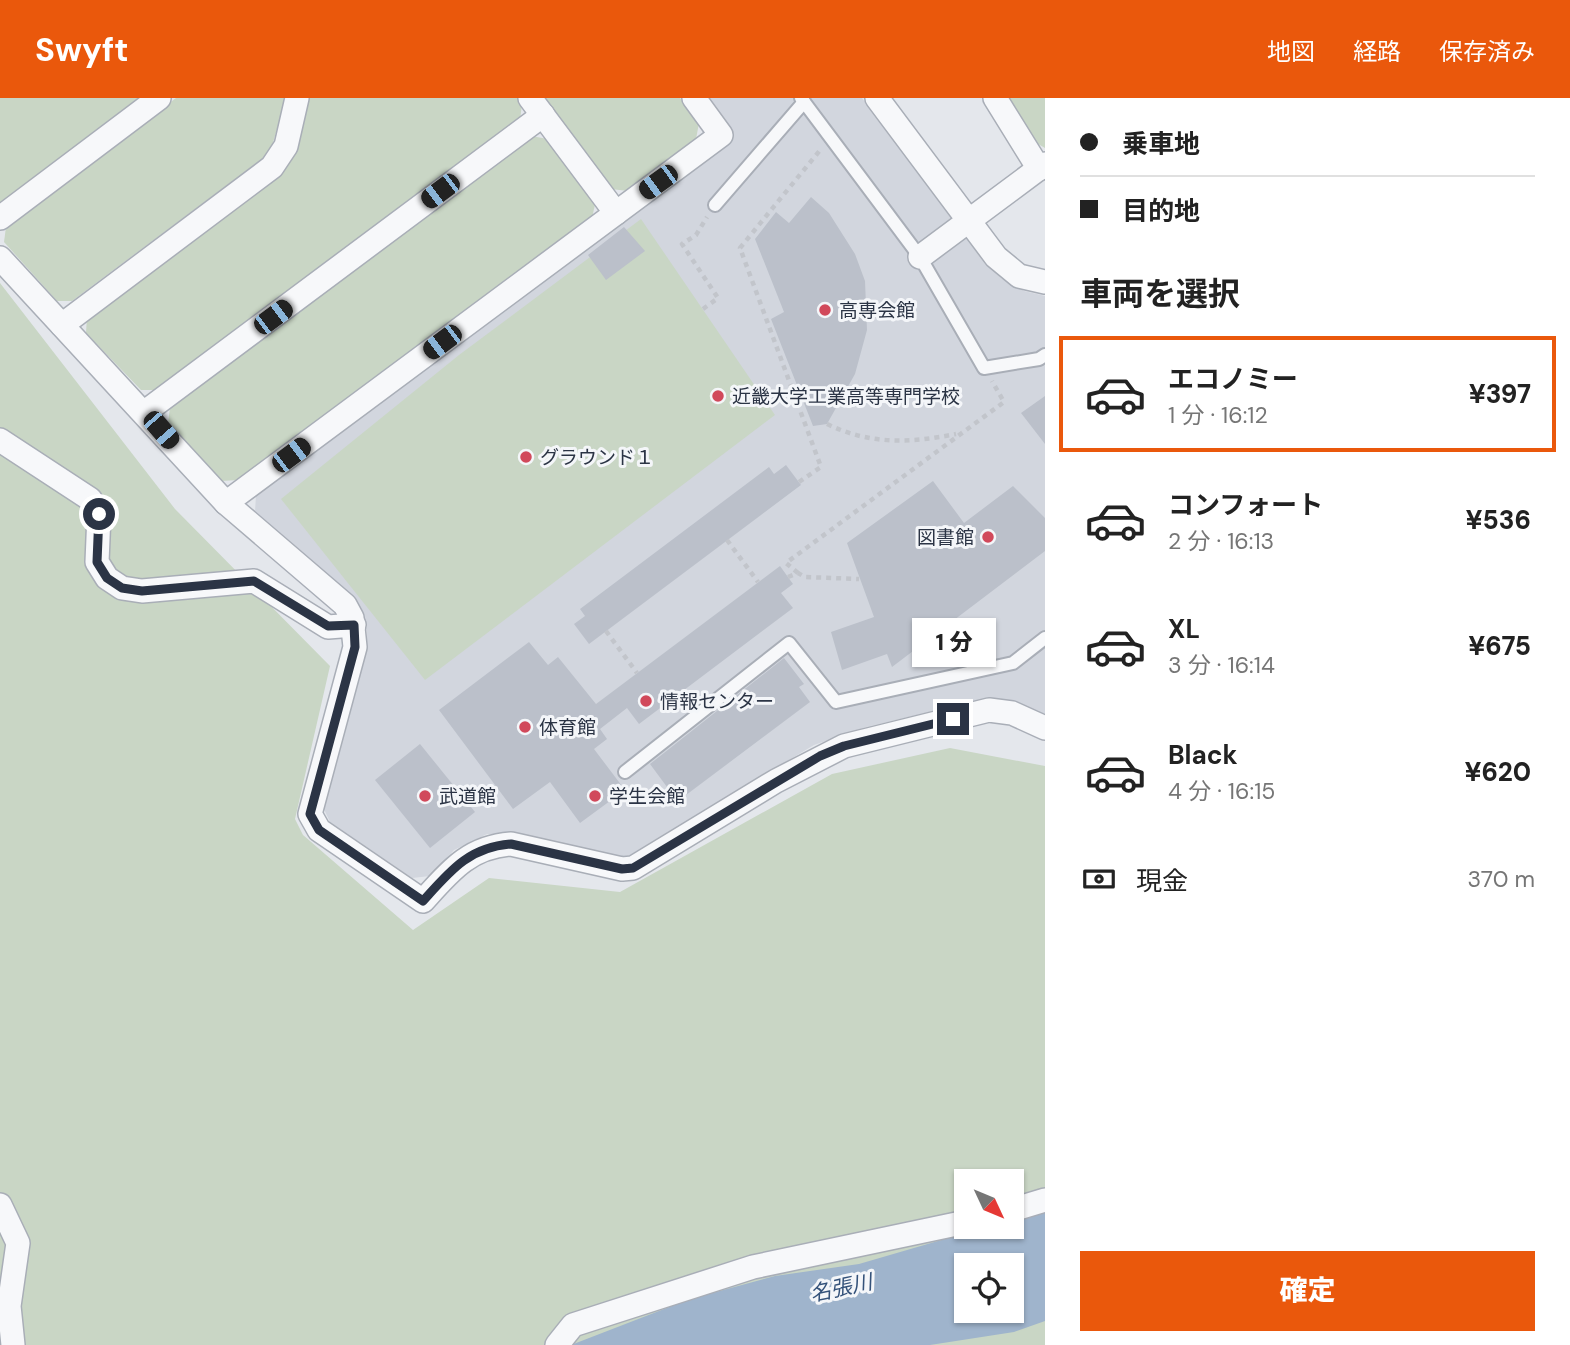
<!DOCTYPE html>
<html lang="ja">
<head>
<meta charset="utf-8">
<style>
  :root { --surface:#fff; --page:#f6f6f6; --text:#222; --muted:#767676; --line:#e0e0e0; --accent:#ea580c }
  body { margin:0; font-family:"DM Sans","Noto Sans JP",sans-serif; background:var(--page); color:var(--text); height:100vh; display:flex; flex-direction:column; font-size:26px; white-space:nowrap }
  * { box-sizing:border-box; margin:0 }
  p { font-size:23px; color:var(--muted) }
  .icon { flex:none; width:38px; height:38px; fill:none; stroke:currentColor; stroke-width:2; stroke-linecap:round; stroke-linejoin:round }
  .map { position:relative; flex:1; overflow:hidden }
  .details { display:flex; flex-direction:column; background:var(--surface); width:525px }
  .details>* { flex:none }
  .top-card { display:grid; align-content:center; height:154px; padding:0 35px; background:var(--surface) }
  .needle { width:46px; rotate:134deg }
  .fabs { position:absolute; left:954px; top:1071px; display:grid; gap:14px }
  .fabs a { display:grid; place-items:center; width:70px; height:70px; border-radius:0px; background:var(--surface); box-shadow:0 2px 5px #0004; font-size:35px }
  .end { position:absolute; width:32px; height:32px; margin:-16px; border:9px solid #2b3445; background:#fff; box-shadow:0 0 0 4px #fff }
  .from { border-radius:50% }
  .bubble { position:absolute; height:49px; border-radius:0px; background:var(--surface); box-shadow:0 2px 5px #0004; font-size:23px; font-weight:800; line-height:49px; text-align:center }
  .car { position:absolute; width:21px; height:42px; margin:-21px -10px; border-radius:9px; box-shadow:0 0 5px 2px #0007; background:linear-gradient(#222 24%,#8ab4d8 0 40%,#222 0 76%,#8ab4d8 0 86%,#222 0) }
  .top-card b { display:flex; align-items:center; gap:24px; height:66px; font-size:26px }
  .top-card b+b { border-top:2px solid var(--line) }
  .top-card i { width:18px; height:18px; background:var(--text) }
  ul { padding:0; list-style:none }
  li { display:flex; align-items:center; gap:21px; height:116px; margin:0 14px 10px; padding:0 21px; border:4px solid transparent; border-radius:0px }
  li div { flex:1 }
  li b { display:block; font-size:26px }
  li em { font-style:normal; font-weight:800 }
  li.on { border-color:var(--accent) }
  li>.icon { width:63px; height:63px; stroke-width:1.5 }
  h2 { padding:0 35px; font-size:32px; line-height:84px }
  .pay { display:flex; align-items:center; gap:18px; height:77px; padding:0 35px; font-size:26px }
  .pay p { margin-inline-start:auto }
  .button { display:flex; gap:14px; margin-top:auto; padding:14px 35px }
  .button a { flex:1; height:80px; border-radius:0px; background:var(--accent); color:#fff; font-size:28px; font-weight:800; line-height:80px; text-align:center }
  header { display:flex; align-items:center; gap:42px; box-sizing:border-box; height:98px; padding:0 35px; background:var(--accent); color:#fff }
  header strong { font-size:33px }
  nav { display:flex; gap:38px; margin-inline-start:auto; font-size:24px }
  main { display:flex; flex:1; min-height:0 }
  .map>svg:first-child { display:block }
</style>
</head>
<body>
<header>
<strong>Swyft</strong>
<nav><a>地図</a><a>経路</a><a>保存済み</a></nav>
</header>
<main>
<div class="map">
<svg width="1045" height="1247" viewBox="0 0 1045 1247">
  <rect width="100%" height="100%" fill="#e4e7ec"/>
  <polygon fill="#d2d6de" points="703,0 862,0 982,161 1001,180 1024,193 1045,198 1045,619 1011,603 985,601 866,629 814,647 630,757 622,760 512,736 487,736 454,752 430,778 412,780 330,724 323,709 367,539 366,524 355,502 255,414 256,397 733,42"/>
  <g fill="#c9d6c5" fill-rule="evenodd">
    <polygon points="0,0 144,0 0,107"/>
    <polygon points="176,0 286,0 270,55 72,203 57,203 4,144 6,129"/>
    <polygon points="309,0 518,0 522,6 520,22 158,292 141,292 86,235 87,219 280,75 295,51"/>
    <polygon points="544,0 680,0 699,25 696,41 628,93 611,91"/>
    <polygon points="1006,0 1045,0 1045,50 1033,43"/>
    <polygon points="531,38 548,41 596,102 592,120 239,382 221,383 168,326 170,309"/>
    <polygon points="641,121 775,317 425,582 281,401 459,257"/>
    <path d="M0,185l175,226 155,157 -35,153 8,16 110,95 76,-52 131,14 212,-118 118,-26 95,18v579h-1045zM966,1083h46v46h-46zM966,1167h46v46h-46z"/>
  </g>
  <path fill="#9fb4cc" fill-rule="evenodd" d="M1045,1113v110l-31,11 -84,13h-359l119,-46 85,-23 84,-12 127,-37h26v-7zM966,1167h46v46h-46z"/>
  <g fill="#bbc0ca">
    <polygon points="811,99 829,115 855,156 865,183 867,232 855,276 827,326 813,328 771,221 784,214 755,141 776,114 789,125"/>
    <polygon points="624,129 645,153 606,182 588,157"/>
    <polygon points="1045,298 1045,346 1021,315"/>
    <polygon points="786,367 801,387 589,546 574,526 585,518 580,511 769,369 774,376"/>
    <polygon points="933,383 964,425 1013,388 1045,420 1045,453 892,569 887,556 842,572 831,534 874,519 847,445"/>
    <polygon points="780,468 793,486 781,495 793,510 639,626 627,610 600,631 607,641 594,651 625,692 580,725 550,684 513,711 439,612 529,544 548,567 558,559 596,606"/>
    <polygon points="784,560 804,586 799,589 810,604 682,700 671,686 667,689 650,666"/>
    <polygon points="420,646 475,714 430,750 375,682"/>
  </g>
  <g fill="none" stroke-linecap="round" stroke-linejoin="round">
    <defs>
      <g id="lane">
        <polyline points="801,0 920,159 984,270 1039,261 1045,257"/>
        <polyline points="715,107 804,4"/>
        <polyline points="625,674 789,545 836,604 1013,565 1045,540"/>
      </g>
      <g id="street">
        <polyline points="530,0 616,115"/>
        <polyline points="877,0 996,159 1019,178 1045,184"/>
        <polyline points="995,0 1039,71"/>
        <polyline points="0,120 159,0"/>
        <polyline points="920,159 1045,66"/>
        <path d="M0,160l226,245 119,102 7,13 3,29 -45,167 9,16 104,71c27,-30 46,-54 88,-57l111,25 11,-1 143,-87 68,-35 145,-36 23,3 33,15"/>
        <polyline points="62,227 272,69 286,48 297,0"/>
        <polyline points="145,314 543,17"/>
        <polyline points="0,342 90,401 99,416 97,464 107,480 122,490 142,493 254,483 328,529 354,527"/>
        <polyline points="226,405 721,37 694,0"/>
        <polyline points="0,1107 18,1145 9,1208 13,1247"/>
        <polyline points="1012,1112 1045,1102"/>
        <polyline points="557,1247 573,1227 753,1169 966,1124"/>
      </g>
    </defs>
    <use href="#lane" stroke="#a9aeb7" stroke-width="16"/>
    <use href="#street" stroke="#a9aeb7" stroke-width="26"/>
    <g stroke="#c2c5cb" stroke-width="4.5" stroke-dasharray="5 5" stroke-linecap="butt">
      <polyline points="703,211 718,200 682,146 696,137 707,119"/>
      <path d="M827,326c43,21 83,19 129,10"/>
      <polyline points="799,384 821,369 740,150 821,51"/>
      <polyline points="727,442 758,484"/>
      <polyline points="798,475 786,465 1004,304 992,283"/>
      <polyline points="788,479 798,475 805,479 859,481"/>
      <polyline points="606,533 637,575"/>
    </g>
    <use href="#lane" stroke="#f7f8fa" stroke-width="12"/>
    <use href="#street" stroke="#f7f8fa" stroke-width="23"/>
  </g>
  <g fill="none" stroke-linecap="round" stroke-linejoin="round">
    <path stroke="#2b3445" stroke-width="9" d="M99,416l-2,48 10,16 15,10 20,3 112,-10 74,45 26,-1 1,22 -45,167 9,16 104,71c27,-30 46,-54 88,-57l111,25 11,-1 187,-112 24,-10 109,-27"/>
  </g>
  <g fill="#d1495b" stroke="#f4f6f9" stroke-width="2.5">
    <circle cx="825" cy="212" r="7"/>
    <circle cx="718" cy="298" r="7"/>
    <circle cx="526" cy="359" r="7"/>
    <circle cx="988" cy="439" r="7"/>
    <circle cx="646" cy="603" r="7"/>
    <circle cx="525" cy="629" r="7"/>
    <circle cx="425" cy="698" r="7"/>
    <circle cx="595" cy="698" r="7"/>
  </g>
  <g text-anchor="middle" stroke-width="6" stroke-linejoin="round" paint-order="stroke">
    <g font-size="19" fill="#2b3445" stroke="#f4f6f9" text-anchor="start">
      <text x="839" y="219">高専会館</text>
      <text x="732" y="305">近畿大学工業高等専門学校</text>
      <text x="540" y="366">グラウンド１</text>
      <text x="974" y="446" text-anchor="end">図書館</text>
      <text x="660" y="610">情報センター</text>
      <text x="539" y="636">体育館</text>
      <text x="439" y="705">武道館</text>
      <text x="609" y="705">学生会館</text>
    </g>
    <g font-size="21" font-style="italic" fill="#34527a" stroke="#f4f6f9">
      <text transform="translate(841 1190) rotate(-12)" y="7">名張川</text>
    </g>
  </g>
</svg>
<div class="fabs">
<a><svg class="needle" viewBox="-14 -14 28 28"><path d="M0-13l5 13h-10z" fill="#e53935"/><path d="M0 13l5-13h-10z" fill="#767676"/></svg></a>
<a><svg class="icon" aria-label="locate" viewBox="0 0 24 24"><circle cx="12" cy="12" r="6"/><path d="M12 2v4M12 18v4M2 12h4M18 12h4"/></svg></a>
</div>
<i class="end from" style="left:99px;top:416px"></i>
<i class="end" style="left:953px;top:621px"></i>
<div class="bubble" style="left:912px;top:520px;width:84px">1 分</div>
<i class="car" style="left:658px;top:84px;rotate:234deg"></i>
<i class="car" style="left:440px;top:93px;rotate:233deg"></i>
<i class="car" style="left:273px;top:219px;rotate:53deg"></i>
<i class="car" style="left:442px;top:244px;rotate:233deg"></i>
<i class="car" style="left:161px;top:332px;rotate:139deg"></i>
<i class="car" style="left:291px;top:357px;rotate:53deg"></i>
</div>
<section class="details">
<div class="top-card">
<b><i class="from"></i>乗車地</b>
<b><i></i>目的地</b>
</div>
<h2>車両を選択</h2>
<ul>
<li class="on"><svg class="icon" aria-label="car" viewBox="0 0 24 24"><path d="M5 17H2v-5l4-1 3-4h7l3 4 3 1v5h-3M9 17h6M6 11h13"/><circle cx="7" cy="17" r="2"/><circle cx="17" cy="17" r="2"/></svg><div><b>エコノミー</b><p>1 分 · 16:12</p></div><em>¥397</em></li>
<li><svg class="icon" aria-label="car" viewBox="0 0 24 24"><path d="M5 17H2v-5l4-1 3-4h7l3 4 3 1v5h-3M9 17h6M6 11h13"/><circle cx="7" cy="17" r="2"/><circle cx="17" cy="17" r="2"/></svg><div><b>コンフォート</b><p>2 分 · 16:13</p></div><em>¥536</em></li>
<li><svg class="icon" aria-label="car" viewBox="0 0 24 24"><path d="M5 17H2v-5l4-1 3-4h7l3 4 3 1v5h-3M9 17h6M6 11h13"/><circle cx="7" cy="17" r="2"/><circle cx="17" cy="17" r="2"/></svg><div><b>XL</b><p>3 分 · 16:14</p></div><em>¥675</em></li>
<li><svg class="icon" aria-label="car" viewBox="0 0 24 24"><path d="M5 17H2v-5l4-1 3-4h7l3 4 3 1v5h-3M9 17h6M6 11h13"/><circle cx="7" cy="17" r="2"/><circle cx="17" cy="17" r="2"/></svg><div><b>Black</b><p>4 分 · 16:15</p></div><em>¥620</em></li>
</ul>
<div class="pay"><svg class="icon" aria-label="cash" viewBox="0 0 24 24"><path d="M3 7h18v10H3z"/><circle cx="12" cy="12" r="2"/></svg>現金<p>370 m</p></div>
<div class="button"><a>確定</a></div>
</section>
</main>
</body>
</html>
